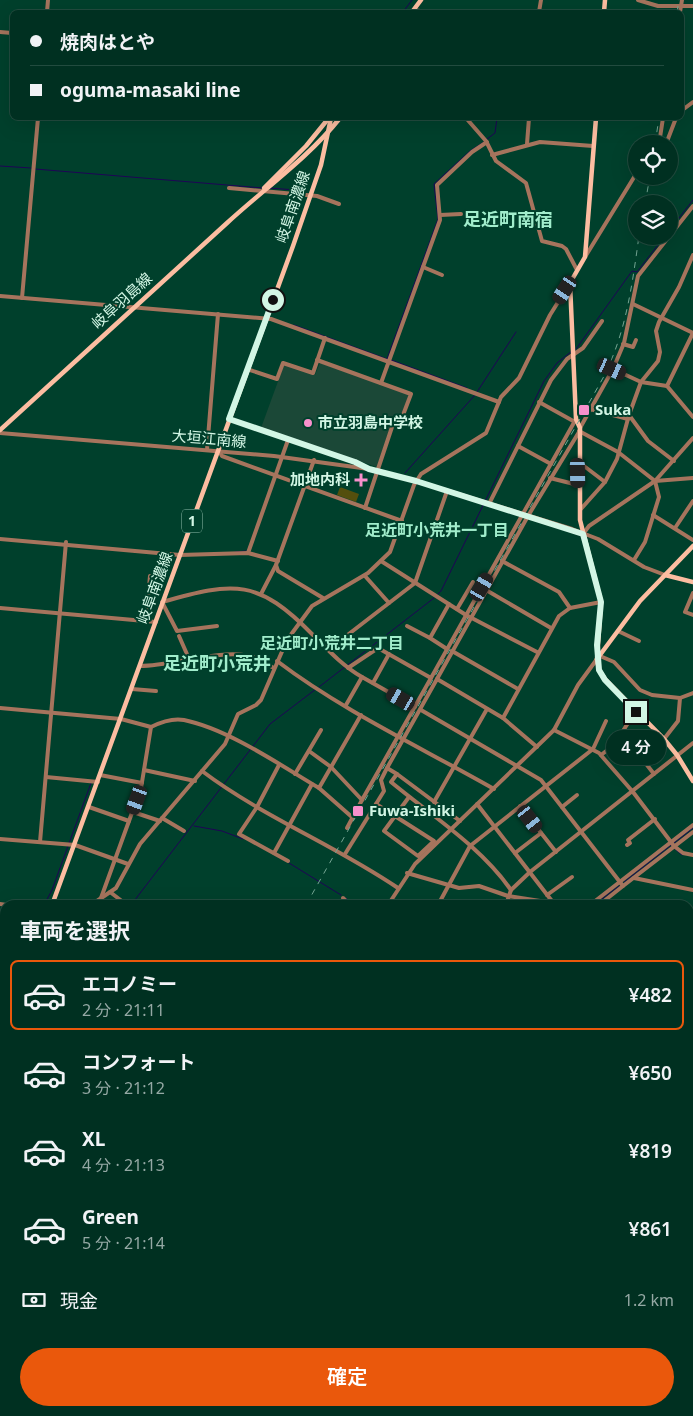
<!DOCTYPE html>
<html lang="ja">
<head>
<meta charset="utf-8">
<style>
  :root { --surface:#003021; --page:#0e3c2e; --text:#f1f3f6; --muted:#95a9a5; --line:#224b3f; --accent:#ea580c }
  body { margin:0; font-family:"Noto Sans","Noto Sans JP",sans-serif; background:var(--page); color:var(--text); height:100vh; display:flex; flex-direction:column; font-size:19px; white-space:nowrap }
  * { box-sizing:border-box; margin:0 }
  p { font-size:16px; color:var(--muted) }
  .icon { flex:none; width:28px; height:28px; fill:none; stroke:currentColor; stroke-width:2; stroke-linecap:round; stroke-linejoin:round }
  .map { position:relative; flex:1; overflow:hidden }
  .details { position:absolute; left:0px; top:900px; width:694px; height:516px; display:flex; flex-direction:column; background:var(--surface); border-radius:15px 15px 0 0; box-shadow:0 5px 20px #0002,0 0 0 1px var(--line) }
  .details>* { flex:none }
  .banner { position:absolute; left:10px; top:10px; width:674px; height:110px; border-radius:8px; box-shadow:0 5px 20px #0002,0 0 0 1px var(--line); display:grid; align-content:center; height:110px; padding:0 20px; background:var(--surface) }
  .fabs { position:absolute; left:628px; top:135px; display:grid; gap:10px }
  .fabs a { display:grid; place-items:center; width:50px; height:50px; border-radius:50%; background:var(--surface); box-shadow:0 5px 20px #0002,0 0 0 1px var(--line); font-size:25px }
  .end { position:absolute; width:22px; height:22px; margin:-11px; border:6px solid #d2f6e5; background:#111; box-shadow:0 0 0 2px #111 }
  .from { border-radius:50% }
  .bubble { position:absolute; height:35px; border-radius:18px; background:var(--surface); box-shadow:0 5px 20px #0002,0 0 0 1px var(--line); font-size:16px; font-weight:600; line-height:35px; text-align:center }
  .car { position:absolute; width:15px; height:30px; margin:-15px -8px; border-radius:6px; box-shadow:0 0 4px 1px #0007; background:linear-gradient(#222 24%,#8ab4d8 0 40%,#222 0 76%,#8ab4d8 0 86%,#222 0) }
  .banner b { display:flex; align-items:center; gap:18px; height:48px; font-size:19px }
  .banner b+b { border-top:1px solid var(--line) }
  .banner i { width:12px; height:12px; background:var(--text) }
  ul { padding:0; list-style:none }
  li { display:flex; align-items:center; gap:15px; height:70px; margin:0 10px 8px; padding:0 10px; border:2px solid transparent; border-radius:8px }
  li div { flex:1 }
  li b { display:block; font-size:19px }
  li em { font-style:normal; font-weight:600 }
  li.selected { border-color:var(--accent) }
  li>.icon { width:45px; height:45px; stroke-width:1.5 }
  h2 { padding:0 20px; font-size:22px; line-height:60px }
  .pay { display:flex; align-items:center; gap:12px; height:55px; padding:0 20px; font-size:19px }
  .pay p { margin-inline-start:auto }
  .action { display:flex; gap:10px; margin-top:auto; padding:10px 20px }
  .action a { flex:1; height:58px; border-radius:30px; background:var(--accent); color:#fff; font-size:20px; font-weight:600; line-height:58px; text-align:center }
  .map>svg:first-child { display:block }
</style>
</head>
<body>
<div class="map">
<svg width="693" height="1416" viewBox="0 0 693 1416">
  <rect width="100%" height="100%" fill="#00402c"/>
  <polygon fill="#1b4837" points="320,363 409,394 400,420 393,418 377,467 261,428 284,365 315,375"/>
  <polygon fill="#544f0d" points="340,487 359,494 356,502 337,495"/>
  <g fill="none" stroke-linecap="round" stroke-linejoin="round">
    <g stroke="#1e0455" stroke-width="1">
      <polyline points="403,12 412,0"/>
      <polyline points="487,139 495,133 497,118"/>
      <polyline points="0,166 31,168"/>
      <polyline points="35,169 263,188"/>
      <polyline points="269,188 296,190"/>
      <polyline points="669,231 693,200"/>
      <polyline points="294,325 387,359"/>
      <polyline points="576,349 632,271 637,272 665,236"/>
      <polyline points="387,359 438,219 434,184 470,151 484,142"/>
      <polyline points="391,360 467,388"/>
      <polyline points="477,392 516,332"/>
      <polyline points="405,473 475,395"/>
      <polyline points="235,552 246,551"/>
      <polyline points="437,595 441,591 544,381 557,363 572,351"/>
      <polyline points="319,687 434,598"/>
      <polyline points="194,826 222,831 243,839"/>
      <polyline points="674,843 693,828"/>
      <polyline points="675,849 682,855"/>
      <polyline points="289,863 341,895"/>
      <polyline points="624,882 671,845"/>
      <polyline points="346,898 353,905"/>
      <polyline points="44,905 52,890 91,783"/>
      <polyline points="131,905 270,724 316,689"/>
      <polyline points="594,905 619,886"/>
      <polyline points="691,923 693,923"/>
      <polyline points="0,1021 5,1019"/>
      <polyline points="689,1069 690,1066"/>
      <polyline points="689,1096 693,1098"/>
      <polyline points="689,1174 689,1173"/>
      <polyline points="0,1287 5,1287"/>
      <polyline points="689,1317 693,1317"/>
      <polyline points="689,1368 693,1368"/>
      <polyline points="351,1412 351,1411"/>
    </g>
    <g stroke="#a6745d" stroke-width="4">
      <polyline points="638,0 658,6 693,6"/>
      <polyline points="414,10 426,12"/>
      <polyline points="47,12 48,0"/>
      <polyline points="539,12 541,0"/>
      <polyline points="680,12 682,0"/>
      <polyline points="0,32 12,33"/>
      <polyline points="681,111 693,102"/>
      <polyline points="466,118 486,141 496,161 526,183 542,241 562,246 566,249 577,270"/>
      <polyline points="527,144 529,118"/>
      <polyline points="659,144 663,118"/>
      <polyline points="666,144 676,118"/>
      <polyline points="492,155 540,142 593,146"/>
      <polyline points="229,188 317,196 339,204"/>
      <polyline points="440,215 461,214"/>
      <polyline points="585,257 636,174"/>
      <polyline points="423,267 442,275"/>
      <polyline points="0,296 271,319 499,402"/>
      <polyline points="22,298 38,118"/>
      <polyline points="633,304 693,333"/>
      <polyline points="623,344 633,347 636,340"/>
      <polyline points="317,360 411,394 400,423 394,421 365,508"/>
      <polyline points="247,369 277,379 283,363 313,373 325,338"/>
      <polyline points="613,369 641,382 667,386 693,417"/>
      <polyline points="381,383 440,220 437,185 472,152 487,142"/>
      <polyline points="667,386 693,333"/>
      <polyline points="539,402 575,422"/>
      <polyline points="590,409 628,419"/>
      <polyline points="629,415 648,441 674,461"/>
      <polyline points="229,419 355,462 365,467"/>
      <polyline points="580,428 613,369 624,343 638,276 693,206"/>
      <polyline points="579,431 618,452 655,481 693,478"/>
      <polyline points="0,433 274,456 369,469 416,481 572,529 598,539 644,567 665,575"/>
      <polyline points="518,446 551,464"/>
      <polyline points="207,450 218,314"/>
      <polyline points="219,451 222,456 402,521"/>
      <polyline points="580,463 605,482"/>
      <polyline points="550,478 578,485"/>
      <polyline points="489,504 551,380 567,359 583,348 602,321"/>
      <polyline points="580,510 605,482 617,459 629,415 641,382 658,361 660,352 656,331 659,322 679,287 693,255"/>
      <polyline points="653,515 693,540"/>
      <polyline points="675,528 693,501"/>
      <polyline points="583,534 589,526 655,481 693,438"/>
      <polyline points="0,539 180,555 248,553 278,561"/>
      <polyline points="248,553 288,440"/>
      <polyline points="634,560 645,542 659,497 655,481"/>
      <polyline points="381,561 466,615 537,652"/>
      <polyline points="502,561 559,592 570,608"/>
      <polyline points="276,565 278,571 323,598"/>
      <polyline points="365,576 389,603"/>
      <polyline points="486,590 551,628"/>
      <polyline points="693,593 685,612 693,615"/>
      <polyline points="261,594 276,565 314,460"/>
      <polyline points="0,608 156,622"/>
      <polyline points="457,609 473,582"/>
      <polyline points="146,621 150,576"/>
      <path d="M217,626l-40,5 -15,-29c73,-21 96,-23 151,33 15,15 30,31 49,42"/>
      <polyline points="407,626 430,638"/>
      <polyline points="618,631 639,641"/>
      <polyline points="179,636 190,661"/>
      <polyline points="447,649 430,638 449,604"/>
      <polyline points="328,650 415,583 447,491"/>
      <polyline points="452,651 518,689"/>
      <polyline points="600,656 614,662 640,690 652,695 680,698 693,693"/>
      <path d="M277,661c66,50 145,87 217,128"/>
      <path d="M140,666c32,0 81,-17 109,-10 9,2 17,8 25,12"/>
      <polyline points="348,668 378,648 431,678 576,419"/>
      <polyline points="437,679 528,516 579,432"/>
      <polyline points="373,683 389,654"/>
      <polyline points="132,689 156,691"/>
      <polyline points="346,705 362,677 415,707"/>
      <path d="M0,708l121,11 30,8c10,-5 22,-9 33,-7 44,9 96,45 135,68l42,-73"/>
      <polyline points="421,710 541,780 623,886 599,905"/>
      <polyline points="503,718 559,616 570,608 601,602"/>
      <polyline points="151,727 144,770 195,781"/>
      <polyline points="554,730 599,753 633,792 674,846 683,853 693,855"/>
      <polyline points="622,733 654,774"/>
      <polyline points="664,739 678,721 680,698"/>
      <polyline points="309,751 331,767 362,800 431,678"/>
      <polyline points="601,755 614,745 635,712"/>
      <polyline points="279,765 257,807 239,834 288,861"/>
      <polyline points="387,768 437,679 503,718 537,747"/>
      <path d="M202,771c61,46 133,74 196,117"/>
      <polyline points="295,774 321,730"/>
      <polyline points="397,774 460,821"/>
      <polyline points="100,775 142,783"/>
      <polyline points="46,777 98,782"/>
      <polyline points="319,788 353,818"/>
      <path d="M409,797l-25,34 34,25 16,-15 -58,-37 8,-13 -3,-11 6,-12 10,6 -6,8c41,34 89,64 120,108"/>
      <polyline points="434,802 487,709"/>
      <polyline points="477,804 555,905"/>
      <polyline points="520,806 556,852"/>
      <polyline points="89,807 129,821"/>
      <polyline points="562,807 577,795"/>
      <polyline points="133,812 160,821"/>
      <polyline points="162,818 184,831"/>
      <polyline points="347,828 362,800"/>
      <polyline points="0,839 75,845 128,864"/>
      <polyline points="40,842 66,542"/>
      <polyline points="627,845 630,843 628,840 655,819"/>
      <polyline points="274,853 312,784"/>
      <polyline points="515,853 541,833"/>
      <polyline points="345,854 376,804"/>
      <polyline points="407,873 459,888 479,886 508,896 553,903"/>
      <polyline points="634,878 693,890"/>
      <polyline points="623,886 693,832"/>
      <polyline points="110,892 127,905"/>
      <polyline points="547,895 572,877"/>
      <polyline points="101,898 141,788 144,770"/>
      <polyline points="343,898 350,905"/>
      <polyline points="0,904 7,905"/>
      <polyline points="91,905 116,888 140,844 225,744 238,714 256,705 261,700 287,640 312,606 368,573 390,552 414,485 421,474 486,433 501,397 519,378 550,315 570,283"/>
      <polyline points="388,905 415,864 554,730 578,685 597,659"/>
      <polyline points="438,905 470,846 593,749 606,721"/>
      <polyline points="506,905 511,890 530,872 693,743"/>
      <polyline points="590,905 693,825"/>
      <polyline points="0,936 5,933"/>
      <polyline points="0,953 5,954"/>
      <polyline points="689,954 693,955"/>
      <polyline points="0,976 5,974"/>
      <polyline points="689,987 693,987"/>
      <polyline points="689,1032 693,1034"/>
      <polyline points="690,1063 691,1050"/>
      <polyline points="0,1075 5,1072"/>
      <polyline points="689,1086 693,1089"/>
      <polyline points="0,1107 5,1104"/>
      <polyline points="0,1125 5,1150"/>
      <polyline points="0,1155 5,1154"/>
      <polyline points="689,1177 693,1172"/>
      <polyline points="0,1186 5,1185"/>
      <polyline points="689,1192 693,1195"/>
      <polyline points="0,1208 5,1207"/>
      <polyline points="689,1233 693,1234"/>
      <polyline points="0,1284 5,1285"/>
      <polyline points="689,1296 693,1296"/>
      <polyline points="689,1333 693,1333"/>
      <polyline points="689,1359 693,1359"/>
      <polyline points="0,1406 5,1407"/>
      <polyline points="136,1411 487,1416"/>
      <polyline points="64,1416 64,1411"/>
      <polyline points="130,1416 130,1411"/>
      <polyline points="512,1416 512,1411"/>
      <polyline points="617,1416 617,1411"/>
      <polyline points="670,1416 671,1411"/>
    </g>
    <g stroke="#fcbda1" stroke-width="4.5">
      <polyline points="412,12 421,0"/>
      <polyline points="604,12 605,0"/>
      <polyline points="596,118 585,257 570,283 576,419 580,428 580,520 601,602 597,659 599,670 605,679 664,739 677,755 693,781"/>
      <polyline points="264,188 306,146 328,119"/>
      <path d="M0,430c76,-69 151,-138 227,-207 38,-35 81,-65 113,-105"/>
      <polyline points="665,575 693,582"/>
      <polyline points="597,659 640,601 693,546"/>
      <polyline points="52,905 293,246 321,165 331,118"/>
      <polyline points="32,1416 32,1411"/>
    </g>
    <g stroke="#74a593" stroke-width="1" stroke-dasharray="6 6" stroke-linecap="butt">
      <polyline points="677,12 679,0"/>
      <polyline points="655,144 659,118"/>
      <polyline points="645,204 650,176"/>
      <path d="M306,905l297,-527c23,-45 29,-92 36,-142"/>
      <polyline points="0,1124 5,1123"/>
    </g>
  </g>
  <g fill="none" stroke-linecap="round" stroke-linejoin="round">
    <polyline stroke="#d2f6e5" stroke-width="6" points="273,300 229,419 355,462 369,469 416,481 583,534 601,602 597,645 599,670 605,680 636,712"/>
  </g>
  <g fill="#f890cc" stroke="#00402c" stroke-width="2">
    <rect x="578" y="404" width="12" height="12" rx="2.5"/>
    <circle cx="308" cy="423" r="5"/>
    <path d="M358.5 472.5h5v5h5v5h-5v5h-5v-5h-5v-5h5z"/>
    <rect x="352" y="805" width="12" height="12" rx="2.5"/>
  </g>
  <g text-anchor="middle" stroke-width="4" stroke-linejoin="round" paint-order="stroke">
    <rect fill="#00402c" stroke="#93bfae" stroke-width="1" x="182" y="509.5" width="20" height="23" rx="4"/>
    <g font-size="14" font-weight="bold" fill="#d2f6e5">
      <text x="192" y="526">1</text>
    </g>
    <g font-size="15" fill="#d2f6e5" stroke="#00402c">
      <text transform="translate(293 207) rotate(-71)" y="5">岐阜南濃線</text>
      <text transform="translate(122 301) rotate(-42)" y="5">岐阜羽島線</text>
      <text transform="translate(209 439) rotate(5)" y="5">大垣江南線</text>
      <text transform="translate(155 588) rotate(-70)" y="5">岐阜南濃線</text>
    </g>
    <g font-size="15" font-weight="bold" fill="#d2f6e5" stroke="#00402c" text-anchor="start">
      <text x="595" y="415">Suka</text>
      <text x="318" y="428">市立羽島中学校</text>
      <text x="350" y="485" text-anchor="end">加地内科</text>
      <text x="369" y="816">Fuwa-Ishiki</text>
    </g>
    <g font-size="16" font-weight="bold" fill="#a1edcc" stroke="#00402c">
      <text x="437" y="536">足近町小荒井一丁目</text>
      <text x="332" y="649">足近町小荒井二丁目</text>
    </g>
    <g font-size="18" font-weight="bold" fill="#a1edcc" stroke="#00402c">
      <text x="508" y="226">足近町南宿</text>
      <text x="217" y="670">足近町小荒井</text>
    </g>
  </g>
</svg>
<div class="fabs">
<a><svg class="icon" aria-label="locate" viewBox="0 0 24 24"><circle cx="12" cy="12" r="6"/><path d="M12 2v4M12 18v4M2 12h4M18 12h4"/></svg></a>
<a><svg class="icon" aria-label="layers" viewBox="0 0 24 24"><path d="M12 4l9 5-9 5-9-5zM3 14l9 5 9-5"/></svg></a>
</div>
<i class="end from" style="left:273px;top:300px"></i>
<i class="end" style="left:636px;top:712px"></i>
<div class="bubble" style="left:606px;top:730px;width:60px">4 分</div>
<i class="car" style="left:565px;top:290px;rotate:213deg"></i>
<i class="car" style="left:612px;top:369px;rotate:114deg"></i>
<i class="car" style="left:578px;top:473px;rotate:179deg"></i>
<i class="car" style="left:482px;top:587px;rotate:30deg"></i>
<i class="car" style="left:401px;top:699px;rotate:300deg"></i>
<i class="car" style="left:137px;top:800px;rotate:200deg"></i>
<i class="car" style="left:530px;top:819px;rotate:142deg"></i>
<div class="banner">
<b><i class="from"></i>焼肉はとや</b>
<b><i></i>oguma-masaki line</b>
</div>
<section class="details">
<h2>車両を選択</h2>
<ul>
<li class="selected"><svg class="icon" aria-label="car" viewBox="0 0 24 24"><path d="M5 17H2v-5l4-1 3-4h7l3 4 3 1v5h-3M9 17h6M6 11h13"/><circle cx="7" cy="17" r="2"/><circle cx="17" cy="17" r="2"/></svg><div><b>エコノミー</b><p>2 分 · 21:11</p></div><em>¥482</em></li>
<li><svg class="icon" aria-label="car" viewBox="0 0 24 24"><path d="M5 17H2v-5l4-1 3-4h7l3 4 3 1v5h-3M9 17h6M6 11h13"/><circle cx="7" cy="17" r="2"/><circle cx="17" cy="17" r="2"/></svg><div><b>コンフォート</b><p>3 分 · 21:12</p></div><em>¥650</em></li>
<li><svg class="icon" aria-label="car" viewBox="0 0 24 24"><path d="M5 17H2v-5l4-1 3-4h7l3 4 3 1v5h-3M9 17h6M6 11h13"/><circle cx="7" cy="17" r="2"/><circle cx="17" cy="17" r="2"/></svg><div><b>XL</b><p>4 分 · 21:13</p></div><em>¥819</em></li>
<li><svg class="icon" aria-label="car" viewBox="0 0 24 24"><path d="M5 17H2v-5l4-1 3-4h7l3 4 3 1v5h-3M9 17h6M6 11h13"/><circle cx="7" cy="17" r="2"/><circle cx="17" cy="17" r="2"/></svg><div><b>Green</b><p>5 分 · 21:14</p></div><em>¥861</em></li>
</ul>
<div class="pay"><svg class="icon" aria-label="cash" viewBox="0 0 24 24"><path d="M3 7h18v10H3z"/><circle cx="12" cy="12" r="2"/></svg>現金<p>1.2 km</p></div>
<div class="action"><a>確定</a></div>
</section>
</div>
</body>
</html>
